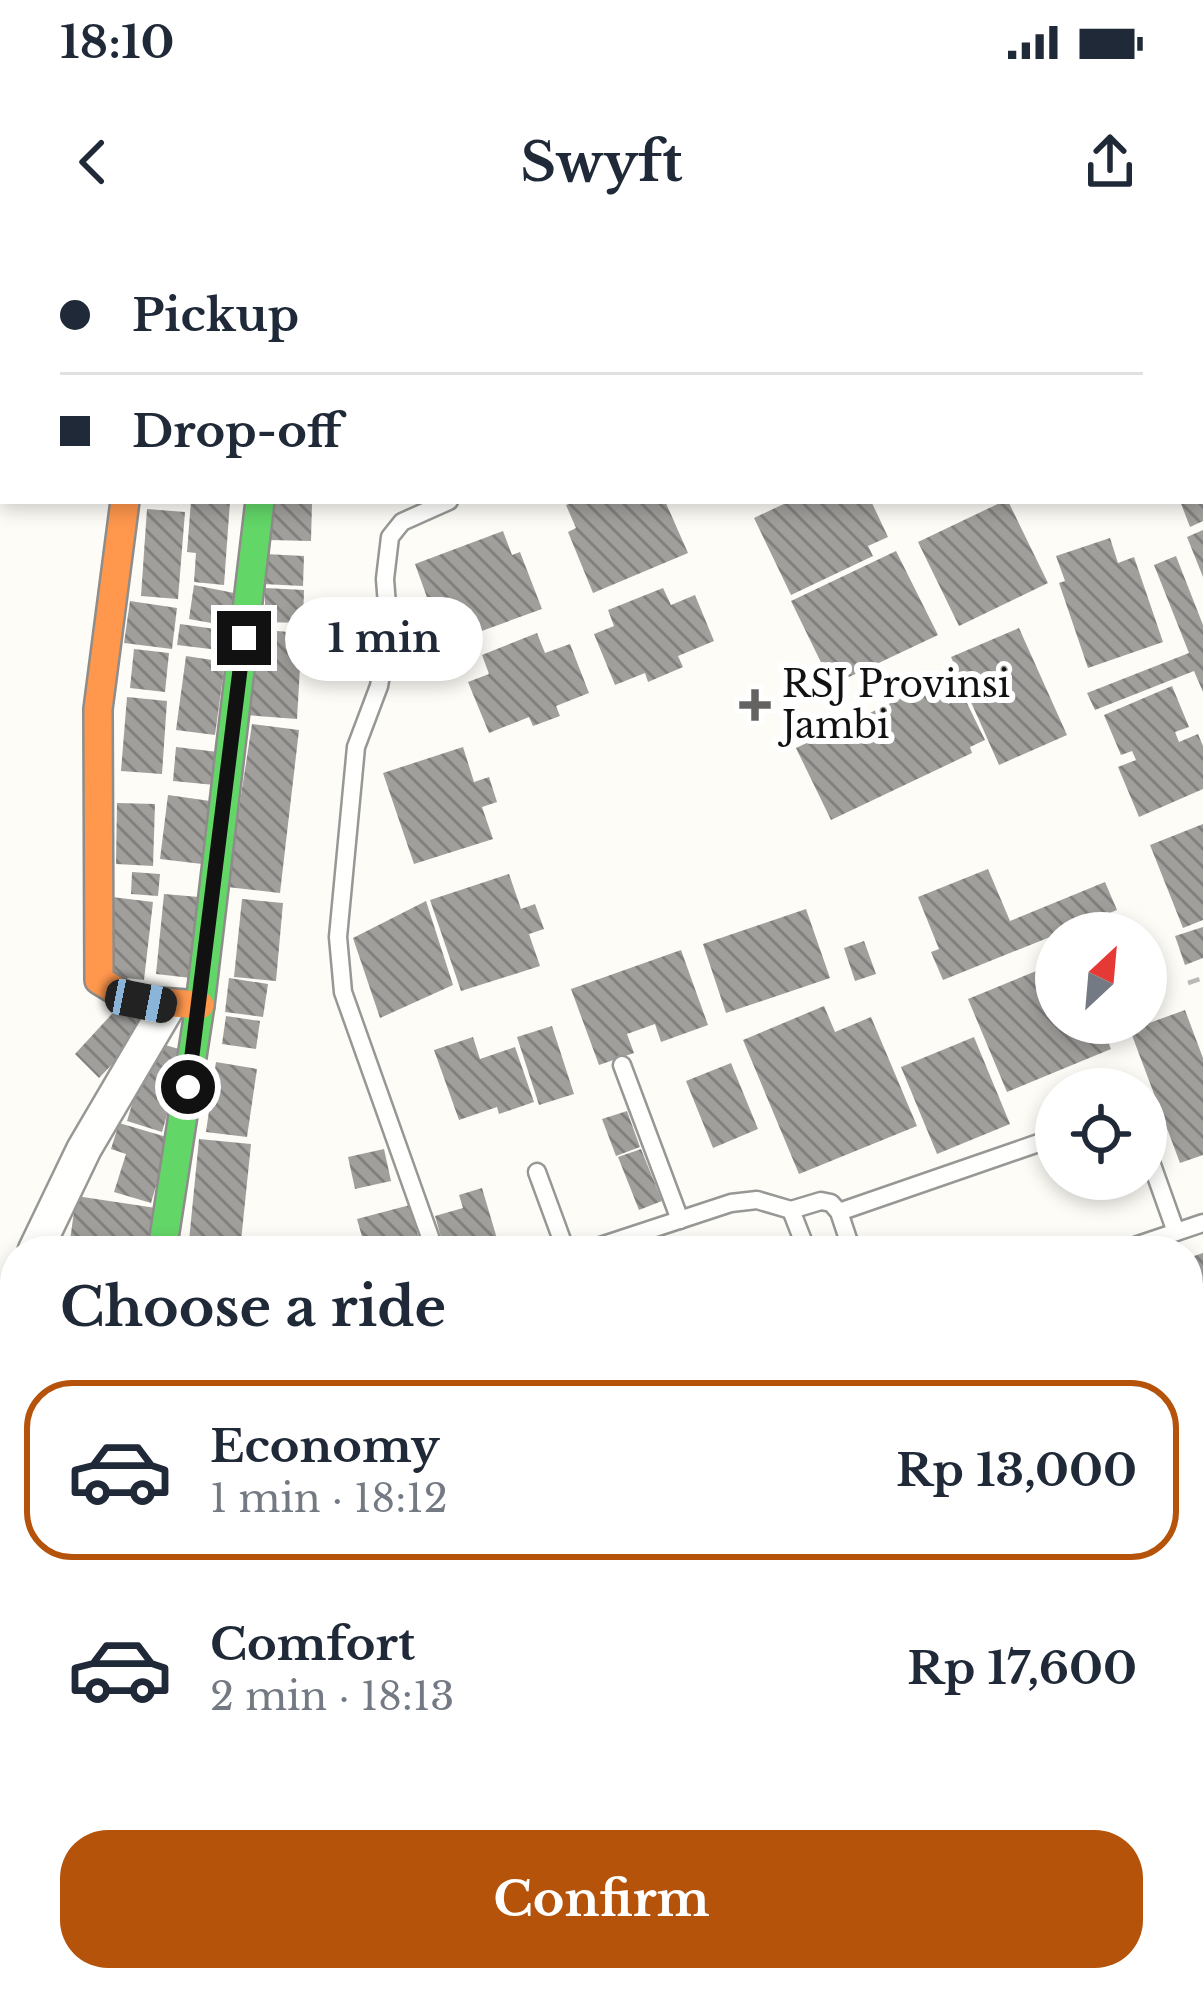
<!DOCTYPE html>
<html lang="en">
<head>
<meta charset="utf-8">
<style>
  :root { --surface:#fff; --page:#f2f2f3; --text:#1f2937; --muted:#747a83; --line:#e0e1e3; --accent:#b45309 }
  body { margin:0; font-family:"Libre Baskerville",serif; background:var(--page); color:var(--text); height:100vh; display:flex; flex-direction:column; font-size:45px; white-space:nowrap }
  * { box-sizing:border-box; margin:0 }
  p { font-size:39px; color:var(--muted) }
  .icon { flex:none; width:66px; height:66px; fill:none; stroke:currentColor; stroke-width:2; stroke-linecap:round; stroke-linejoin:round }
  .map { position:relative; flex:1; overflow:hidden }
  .side { position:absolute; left:0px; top:996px; width:1203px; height:756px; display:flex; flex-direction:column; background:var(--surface); border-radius:48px 48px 0 0; box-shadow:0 6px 18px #0003 }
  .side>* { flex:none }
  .hud { position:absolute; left:0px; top:0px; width:1203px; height:264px; box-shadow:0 6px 18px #0003; display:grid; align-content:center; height:264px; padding:0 60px; background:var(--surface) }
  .needle { width:78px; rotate:26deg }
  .tools { position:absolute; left:1035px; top:672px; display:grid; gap:24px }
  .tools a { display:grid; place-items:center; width:132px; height:132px; border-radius:50%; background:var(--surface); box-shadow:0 6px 18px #0003; font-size:60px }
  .end { position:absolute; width:54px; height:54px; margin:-27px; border:15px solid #111; background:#fff; box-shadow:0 0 0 6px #fff }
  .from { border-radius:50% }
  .bubble { position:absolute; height:84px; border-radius:42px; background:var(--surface); box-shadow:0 6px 18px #0003; font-size:39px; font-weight:700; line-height:84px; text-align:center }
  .car { position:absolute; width:36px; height:72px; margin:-36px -18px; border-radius:15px; box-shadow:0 0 9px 3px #0007; background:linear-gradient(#222 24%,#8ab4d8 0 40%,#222 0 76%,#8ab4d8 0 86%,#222 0) }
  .hud b { display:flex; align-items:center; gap:42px; height:114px; font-size:45px }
  .hud b+b { border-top:3px solid var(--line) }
  .hud i { width:30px; height:30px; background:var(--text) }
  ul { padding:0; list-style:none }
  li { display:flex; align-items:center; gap:36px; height:180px; margin:0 24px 18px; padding:0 36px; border:6px solid transparent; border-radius:48px }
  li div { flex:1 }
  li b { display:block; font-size:45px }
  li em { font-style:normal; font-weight:700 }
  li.active { border-color:var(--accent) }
  li>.icon { width:108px; height:108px; stroke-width:1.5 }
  h2 { padding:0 60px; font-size:54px; line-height:144px }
  .button { display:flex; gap:24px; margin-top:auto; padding:24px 60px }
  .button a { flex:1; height:138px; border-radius:48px; background:var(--accent); color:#fff; font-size:48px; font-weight:700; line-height:138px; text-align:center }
  .status { display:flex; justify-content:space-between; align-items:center; height:84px; padding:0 60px; background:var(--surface); direction:ltr }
  .status svg { height:33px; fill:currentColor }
  header { display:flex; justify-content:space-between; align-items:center; height:156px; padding:0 60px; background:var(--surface); font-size:54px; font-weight:700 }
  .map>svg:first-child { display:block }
</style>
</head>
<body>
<div class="status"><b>18:10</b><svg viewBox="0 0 49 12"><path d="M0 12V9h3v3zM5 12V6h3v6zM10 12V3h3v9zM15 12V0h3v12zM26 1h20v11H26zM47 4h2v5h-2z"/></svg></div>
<header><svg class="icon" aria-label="back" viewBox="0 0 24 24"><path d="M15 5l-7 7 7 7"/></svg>Swyft<svg class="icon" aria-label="share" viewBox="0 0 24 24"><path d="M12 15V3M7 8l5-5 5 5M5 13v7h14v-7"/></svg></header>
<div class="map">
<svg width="1203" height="1752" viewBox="0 0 1203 1752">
  <defs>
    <pattern id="building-back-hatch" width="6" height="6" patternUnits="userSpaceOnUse" patternTransform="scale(3)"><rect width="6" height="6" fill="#a19f9c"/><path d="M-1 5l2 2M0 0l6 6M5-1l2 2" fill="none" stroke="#82807e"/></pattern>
  </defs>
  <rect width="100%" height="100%" fill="#fdfcf7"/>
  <g fill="url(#building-back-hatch)">
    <polygon points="191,261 230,261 224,345 194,342 196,313 187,312"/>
    <polygon points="576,261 665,261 688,313 593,353 568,292 576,288 566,265"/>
    <polygon points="790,261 871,261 888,297 868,306 873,316 791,355 754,278"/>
    <polygon points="1004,261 1008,261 1048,343 959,386 918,302"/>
    <polygon points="1180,261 1203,261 1203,281 1190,287"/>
    <polygon points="270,264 312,264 311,301 269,300"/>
    <polygon points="147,269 185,272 178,359 141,356"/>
    <polygon points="1203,290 1203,337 1187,297"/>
    <polygon points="503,291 512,315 520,312 542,369 421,413 406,372 429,363 415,324"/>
    <polygon points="1110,298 1118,323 1134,317 1163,402 1088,428 1059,343 1065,341 1056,316"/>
    <polygon points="896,311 938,395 832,445 791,361"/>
    <polygon points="265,314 304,316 303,346 263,344"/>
    <polygon points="1176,316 1203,385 1203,452 1194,431 1095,470 1087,453 1189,413 1154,325"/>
    <polygon points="194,345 234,353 228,386 189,379"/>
    <polygon points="265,348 304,350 303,383 265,382"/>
    <polygon points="663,348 671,365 695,355 714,401 678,416 683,427 648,442 645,433 615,445 594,394 614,386 608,370"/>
    <polygon points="130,361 177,368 172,409 124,403"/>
    <polygon points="180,384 229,391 227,411 177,405"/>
    <polygon points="1019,388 1067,495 999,525 951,417"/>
    <polygon points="251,389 302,393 297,479 245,475"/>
    <polygon points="537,393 545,413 570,404 589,453 556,466 560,476 533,486 529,477 489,493 468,442 489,434 482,415"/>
    <polygon points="134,409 169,413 165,452 130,448"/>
    <polygon points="186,416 225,422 215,495 176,490"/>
    <polygon points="937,441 948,464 964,457 985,500 970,507 972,513 831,580 796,508"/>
    <polygon points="1172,446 1189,487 1175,492 1179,502 1198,494 1203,506 1203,549 1139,577 1118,527 1136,520 1132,511 1121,515 1104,475"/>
    <polygon points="127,457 167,461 162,534 121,531"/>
    <polygon points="252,484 299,490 280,653 227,647"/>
    <polygon points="176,507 218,512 215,545 173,541"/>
    <polygon points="463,507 474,542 489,537 497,562 482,567 493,599 414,624 383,533"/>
    <polygon points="168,555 210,561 202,624 160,619"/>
    <polygon points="117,563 155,564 153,626 116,624"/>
    <polygon points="1203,584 1203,680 1183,688 1150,605"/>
    <polygon points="988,629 1010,681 1105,642 1117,670 943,740 931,712 939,709 918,657"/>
    <polygon points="132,632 160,634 158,656 131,654"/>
    <polygon points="509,634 521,669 535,664 544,689 529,694 540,726 461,751 430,660"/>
    <polygon points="164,654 199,657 191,738 156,734"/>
    <polygon points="112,657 153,662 144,740 109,736"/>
    <polygon points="242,659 283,663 276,741 234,737"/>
    <polygon points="426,661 453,745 380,778 353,698"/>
    <polygon points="806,669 830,738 726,773 703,704"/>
    <polygon points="1203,687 1203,718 1185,725 1175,696"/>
    <polygon points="864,701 876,734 855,741 844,708"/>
    <polygon points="681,710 708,785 661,802 655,784 627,794 634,813 599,825 571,749"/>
    <polygon points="1056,723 1056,783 1100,783 1111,809 1007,852 968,759"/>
    <polygon points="229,738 268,744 263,777 225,772"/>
    <polygon points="122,763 148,787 99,838 75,814"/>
    <polygon points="824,766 835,792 871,777 917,886 799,934 743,800"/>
    <polygon points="1185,770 1203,818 1203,915 1180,923 1130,790"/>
    <polygon points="226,776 260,781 256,809 222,804"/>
    <polygon points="552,786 574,854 539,865 517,797"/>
    <polygon points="473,797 480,819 515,807 534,862 499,874 497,867 459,880 434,810"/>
    <polygon points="974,797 1010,884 937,914 901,827"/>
    <polygon points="151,801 186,811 162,892 127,881"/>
    <polygon points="216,822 257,829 247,897 206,892"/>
    <polygon points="731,823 758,889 713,908 686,841"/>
    <polygon points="627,871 640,907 616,916 602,879"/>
    <polygon points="119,883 170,898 151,963 114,952 126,914 111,909"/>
    <polygon points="199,899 251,904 240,1011 188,1011"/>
    <polygon points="384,909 391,941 355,949 348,917"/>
    <polygon points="641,909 662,961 639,970 618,917"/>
    <polygon points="482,948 498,1002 466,1011 445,1011 435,976 463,968 459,955"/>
    <polygon points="76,956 156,968 150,1011 108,1011 108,1007 70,1001"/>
    <polygon points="410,965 422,1011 366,1011 357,979"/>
    <polygon points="341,999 344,1011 302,1011 302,1009"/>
    <polygon points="1203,1013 1203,1056 1188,1061 1188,1018"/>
    <polygon points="3,1039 15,1050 15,1067 0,1082"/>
    <polygon points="1203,1061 1203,1107 1188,1113 1188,1067"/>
    <polygon points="1203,1135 1203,1188 1188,1196 1188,1144"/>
    <polygon points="1203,1192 1203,1259 1195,1263 1188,1251 1188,1200"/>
    <polygon points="0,1281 15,1285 8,1323 0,1320"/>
    <polygon points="4,1351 15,1355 15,1428 0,1423 0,1363"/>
    <polygon points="1198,1383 1203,1394 1203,1428 1188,1435 1188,1388"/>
    <polygon points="11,1463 15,1464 15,1543 0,1538 0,1499"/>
    <polygon points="1203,1578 1203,1610 1188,1590"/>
    <polygon points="1203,1644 1203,1703 1188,1704 1188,1645"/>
    <polygon points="0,1673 15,1679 15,1714 0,1707"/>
    <polygon points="1199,1731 1203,1752 1136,1752 1135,1745 1188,1737 1188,1733"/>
    <polygon points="148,1737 206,1737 201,1752 143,1752"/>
    <polygon points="351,1737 401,1737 410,1741 405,1752 344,1752"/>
    <polygon points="469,1737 513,1737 509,1752 468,1743"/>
    <polygon points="570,1737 599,1737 596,1752 566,1752"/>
    <polygon points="609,1737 625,1737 621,1752 605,1752"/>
    <polygon points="634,1737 691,1737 687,1752 630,1752"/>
    <polygon points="839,1737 880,1737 881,1752 839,1752"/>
    <polygon points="909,1737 981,1737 983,1749 912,1752"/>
  </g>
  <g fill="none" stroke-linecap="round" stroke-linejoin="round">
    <defs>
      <g id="lane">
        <polyline points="1200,204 1203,203"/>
        <polyline points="622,825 680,980"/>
        <polyline points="1146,908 1176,992"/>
        <polyline points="537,932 566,1011"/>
        <polyline points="791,970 807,1011"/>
        <polyline points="839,972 1056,897"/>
        <polyline points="435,1011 343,752 338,697 356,507 379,446 389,391 385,339 390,297 402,282 449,261"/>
        <polyline points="585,1011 731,963 757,960 791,970 821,961 831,963 839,972 852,1011"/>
        <polyline points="1120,1011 1203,983"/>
      </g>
      <g id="street">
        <polyline points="912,0 915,3"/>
        <polyline points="35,1011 84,909 168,766"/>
        <polyline points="0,1333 15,1337"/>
        <polyline points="0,1591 15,1598"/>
        <polyline points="111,1752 118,1737"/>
      </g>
      <g id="fast">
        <polyline points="0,5 3,6"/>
        <polyline points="162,1011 200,765 260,261"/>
        <polyline points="1188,1496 1203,1483"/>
      </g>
      <g id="slow">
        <polyline points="448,3 456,0"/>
        <polyline points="125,261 98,469 99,740 132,760 200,765"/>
      </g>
      <polyline id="jam" points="1064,1737 1068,1752"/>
    </defs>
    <use href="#lane" stroke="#979795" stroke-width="21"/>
    <use href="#street" stroke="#979795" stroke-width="38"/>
    <use href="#fast" stroke="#8e8d8b" stroke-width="32"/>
    <use href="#slow" stroke="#8e8d8b" stroke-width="32"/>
    <use href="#jam" stroke="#8e8d8b" stroke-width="32"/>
    <polyline stroke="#b9b9b8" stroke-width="4.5" stroke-dasharray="12 6" stroke-linecap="butt" points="1188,743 1203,738"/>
    <use href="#lane" stroke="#fffffe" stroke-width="16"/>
    <use href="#street" stroke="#fffffe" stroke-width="33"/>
    <use href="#fast" stroke="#63d668" stroke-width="27"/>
    <use href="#slow" stroke="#ff974d" stroke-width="27"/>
    <use href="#jam" stroke="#b3261e" stroke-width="27"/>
  </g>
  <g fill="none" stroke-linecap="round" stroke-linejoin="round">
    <polyline stroke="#111" stroke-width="15" points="188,847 244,398"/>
  </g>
  <path fill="#646362" stroke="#fff" stroke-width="4.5" d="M749 447h12v12h12v12h-12v12h-12v-12h-12v-12h12z"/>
  <g text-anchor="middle" stroke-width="12" stroke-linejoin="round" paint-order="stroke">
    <g font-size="36" fill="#111" stroke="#fff" text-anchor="start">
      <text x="782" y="457">RSJ Provinsi<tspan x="782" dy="41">Jambi</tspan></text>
    </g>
  </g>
</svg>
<div class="tools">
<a><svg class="needle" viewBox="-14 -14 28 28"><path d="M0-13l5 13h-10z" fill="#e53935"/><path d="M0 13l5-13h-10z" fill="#747a83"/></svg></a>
<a><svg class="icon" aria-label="locate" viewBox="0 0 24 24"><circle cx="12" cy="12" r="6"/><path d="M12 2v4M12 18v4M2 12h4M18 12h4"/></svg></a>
</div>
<i class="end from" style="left:188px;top:847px"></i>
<i class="end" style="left:244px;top:398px"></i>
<div class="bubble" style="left:285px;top:357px;width:198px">1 min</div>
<i class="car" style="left:141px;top:761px;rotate:101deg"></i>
<div class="hud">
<b><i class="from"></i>Pickup</b>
<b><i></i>Drop-off</b>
</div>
<section class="side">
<h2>Choose a ride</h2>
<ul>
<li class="active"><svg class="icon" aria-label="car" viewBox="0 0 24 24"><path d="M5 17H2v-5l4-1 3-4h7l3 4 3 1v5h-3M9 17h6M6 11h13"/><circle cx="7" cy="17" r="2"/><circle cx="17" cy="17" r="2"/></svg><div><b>Economy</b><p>1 min · 18:12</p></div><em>Rp 13,000</em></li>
<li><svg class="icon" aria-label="car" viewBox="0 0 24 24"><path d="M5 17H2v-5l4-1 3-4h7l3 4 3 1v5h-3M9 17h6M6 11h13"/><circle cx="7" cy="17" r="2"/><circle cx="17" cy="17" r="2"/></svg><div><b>Comfort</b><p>2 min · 18:13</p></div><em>Rp 17,600</em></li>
</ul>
<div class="button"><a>Confirm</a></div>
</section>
</div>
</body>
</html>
